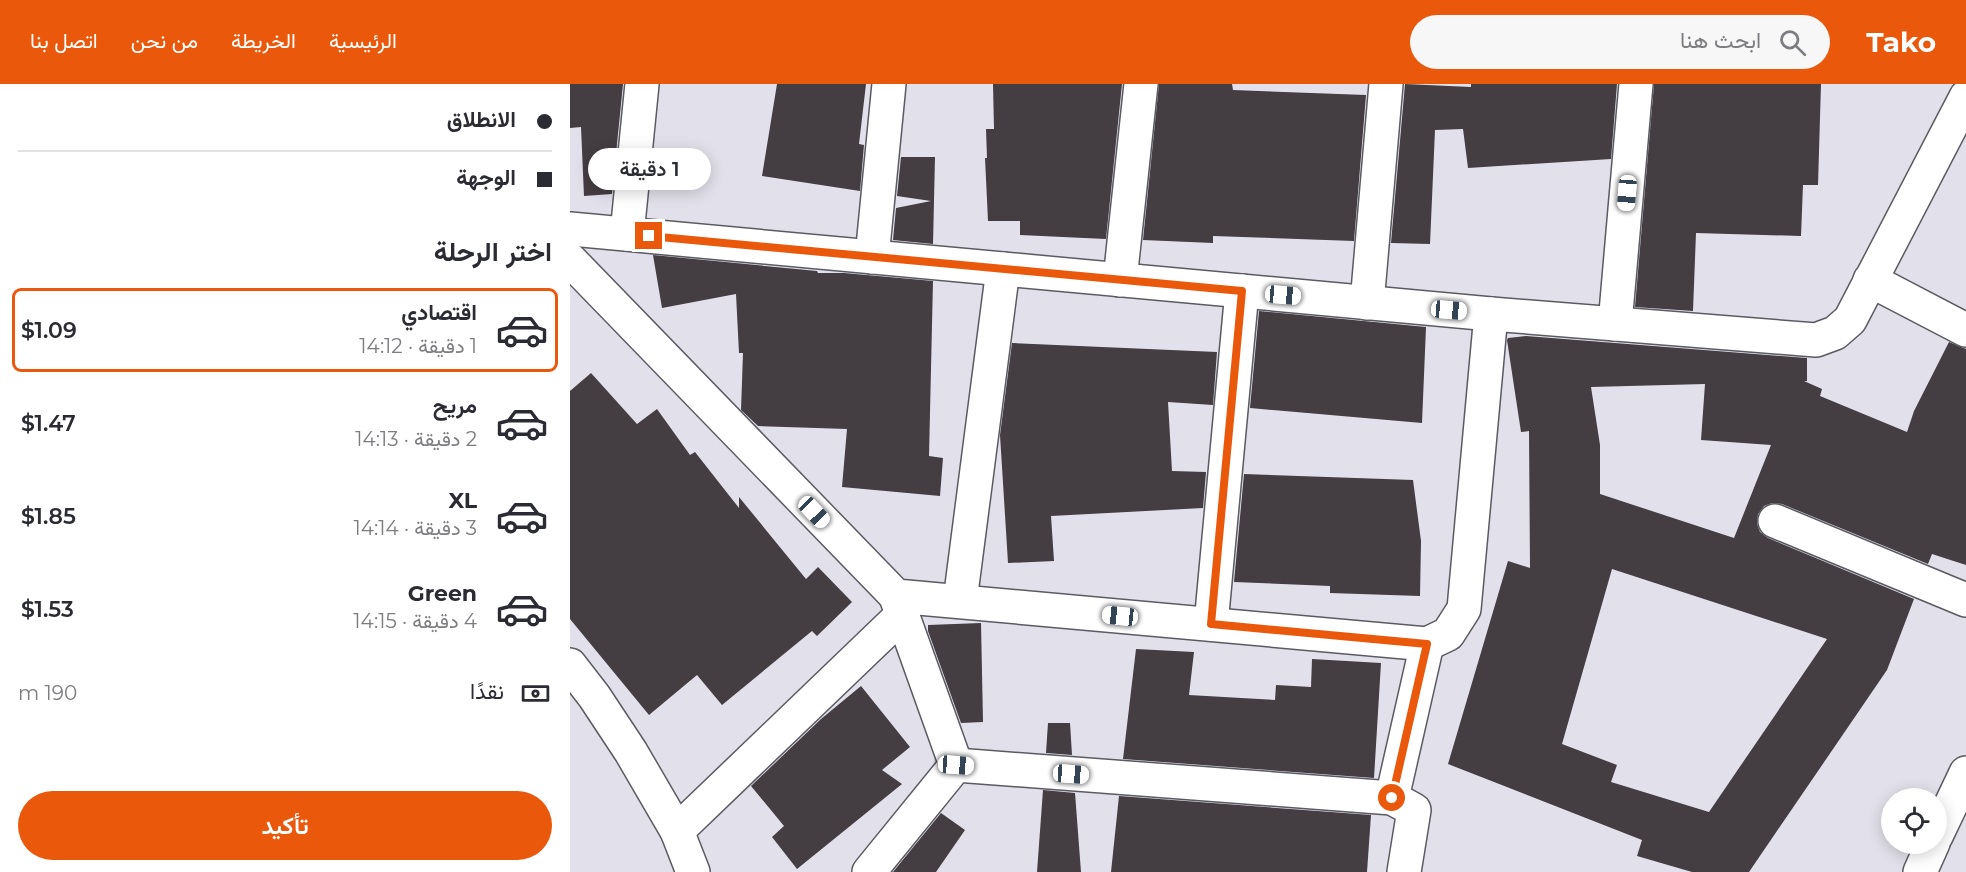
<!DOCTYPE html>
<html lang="ar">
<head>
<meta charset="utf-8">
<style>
  :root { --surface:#fff; --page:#f7f7f7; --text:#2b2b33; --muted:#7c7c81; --line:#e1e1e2; --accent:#ea580c }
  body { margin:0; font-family:Montserrat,Vazirmatn,sans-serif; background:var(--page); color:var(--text); direction:rtl; height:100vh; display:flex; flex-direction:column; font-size:22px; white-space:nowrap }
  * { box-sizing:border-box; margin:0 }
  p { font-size:20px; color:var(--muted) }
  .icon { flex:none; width:33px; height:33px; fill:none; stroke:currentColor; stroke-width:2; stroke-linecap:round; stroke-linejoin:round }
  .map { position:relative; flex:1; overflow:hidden; direction:ltr }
  .sheet { display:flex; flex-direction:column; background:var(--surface); width:570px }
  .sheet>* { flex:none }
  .banner { display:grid; align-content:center; height:132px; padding:0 18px; background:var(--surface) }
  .buttons { position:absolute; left:1311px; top:704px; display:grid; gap:12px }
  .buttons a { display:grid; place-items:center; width:66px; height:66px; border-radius:50%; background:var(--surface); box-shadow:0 3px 15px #0003; font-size:30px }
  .end { position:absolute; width:27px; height:27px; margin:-14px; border:8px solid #ea580c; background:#fff; box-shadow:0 0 0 3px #fff }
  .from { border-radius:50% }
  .bubble { position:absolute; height:42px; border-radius:21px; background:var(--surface); box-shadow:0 3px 15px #0003; font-size:20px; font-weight:600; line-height:42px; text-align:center; direction:rtl }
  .car { position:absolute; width:18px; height:36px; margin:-18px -9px; border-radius:8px; box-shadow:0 0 4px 2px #0007; background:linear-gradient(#fff 24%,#345 0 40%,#fff 0 76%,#345 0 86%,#fff 0) }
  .banner b { display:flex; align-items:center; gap:21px; height:57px; font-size:22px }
  .banner b+b { border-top:2px solid var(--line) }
  .banner i { width:15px; height:15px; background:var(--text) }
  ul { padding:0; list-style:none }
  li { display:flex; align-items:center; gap:18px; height:84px; margin:0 12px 9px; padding:0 6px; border:3px solid transparent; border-radius:9px }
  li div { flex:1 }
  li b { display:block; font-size:22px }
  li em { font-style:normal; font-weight:600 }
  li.on { border-color:var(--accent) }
  li>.icon { width:54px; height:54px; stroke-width:1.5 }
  h2 { padding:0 18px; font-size:27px; line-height:72px }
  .pay { display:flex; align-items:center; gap:15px; height:66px; padding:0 18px; font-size:22px }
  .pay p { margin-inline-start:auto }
  .button { display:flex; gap:12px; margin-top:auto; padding:12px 18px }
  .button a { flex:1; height:69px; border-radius:36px; background:var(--accent); color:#fff; font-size:24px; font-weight:600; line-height:69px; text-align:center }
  header { display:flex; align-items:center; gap:36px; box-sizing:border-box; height:84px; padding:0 30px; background:var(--accent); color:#fff }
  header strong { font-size:28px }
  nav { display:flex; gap:33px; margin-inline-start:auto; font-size:21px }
  .search { width:420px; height:54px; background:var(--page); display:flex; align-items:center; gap:15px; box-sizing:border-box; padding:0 21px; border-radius:33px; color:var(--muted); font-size:22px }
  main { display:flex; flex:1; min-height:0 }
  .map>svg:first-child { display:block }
</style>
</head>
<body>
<header>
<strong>Tako</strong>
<div class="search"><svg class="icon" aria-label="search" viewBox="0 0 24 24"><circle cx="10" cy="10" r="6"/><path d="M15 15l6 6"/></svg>ابحث هنا</div>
<nav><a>الرئيسية</a><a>الخريطة</a><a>من نحن</a><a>اتصل بنا</a></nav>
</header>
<main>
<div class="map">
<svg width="1396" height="788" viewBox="0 0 1396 788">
  <rect width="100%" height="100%" fill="#e2e1eb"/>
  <g fill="#443d41" fill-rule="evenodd">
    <polygon points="0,0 53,0 42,110 14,112 11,43 0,44"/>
    <polygon points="207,0 296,0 289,60 294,61 290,107 192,92"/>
    <polygon points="423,0 552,0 536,155 450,151 450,137 418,137 415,74 417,74 416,45 424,45"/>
    <polygon points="589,0 662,0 663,6 796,11 784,157 643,152 643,159 573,156"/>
    <polygon points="835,0 901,3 901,0 1047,0 1041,75 898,84 893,45 865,46 860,160 821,159"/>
    <polygon points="1084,0 1251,0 1248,101 1233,101 1231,152 1126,149 1123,227 1065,223"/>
    <polygon points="331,73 365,73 363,160 323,156 326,124 361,117 327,112"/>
    <polygon points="83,171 247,187 248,189 274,189 363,197 359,372 373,374 370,412 272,403 277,345 188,342 171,326 173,269 169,269 166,210 92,224"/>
    <polygon points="689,227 856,243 852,339 680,324"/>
    <path d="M956,252l281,22v23h-3l18,8 -2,7 87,36 7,-21 35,-69 17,7v216l-34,-11 -4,10 -146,-60 -10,-1 -8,3 -6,8 -1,10 3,8 8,6 146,61 -27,71 -138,202h-57l-55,-16 5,-16 -194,-76 60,-203 22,7 -1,-137 -8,1 -14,-92 1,-2zM1135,300l-4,56 70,5 -37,93 -134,-44v-49l-9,-58zM1042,485l215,70 -118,173 -98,-30 6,-17 -55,-21z"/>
    <polygon points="442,259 647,268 643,321 598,318 602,387 636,388 633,424 481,432 484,477 438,479 430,351"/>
    <polygon points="21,289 67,340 87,325 120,371 125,368 169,424 169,413 236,495 248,483 282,518 247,552 242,547 152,621 127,591 79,631 0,535 0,307"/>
    <polygon points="674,390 843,396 851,457 850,512 760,509 760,502 664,498"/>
    <polygon points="411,539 413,638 391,639 358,547 358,541"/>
    <polygon points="566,565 624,568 619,611 705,616 706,601 741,603 742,575 811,579 804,694 553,675"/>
    <polygon points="291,602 340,663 312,686 332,700 227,785 202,753 214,742 181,702 251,635"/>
    <polygon points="478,639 500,639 502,671 476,669"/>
    <polygon points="473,706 505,709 511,788 467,788"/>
    <polygon points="549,712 801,731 797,788 541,788"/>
    <polygon points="371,729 395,746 366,788 323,788"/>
  </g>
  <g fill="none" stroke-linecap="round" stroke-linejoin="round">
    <defs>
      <g id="minor">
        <polyline points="0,145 921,230 1246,256 1265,249 1280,236 1396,13"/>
        <polyline points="57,150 72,0"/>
        <polyline points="302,173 319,0"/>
        <polyline points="0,176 326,512 857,560 878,550 894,525 921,230"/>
        <polyline points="550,196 571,0"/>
        <polyline points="1300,196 1396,246"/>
        <polyline points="797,219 816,0"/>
        <polyline points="1045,240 1066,0"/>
        <polyline points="1205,437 1396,516"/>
        <polyline points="326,513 386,681"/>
        <polyline points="390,517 433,185"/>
        <polyline points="641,540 672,207"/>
        <polyline points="0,581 24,612 61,668 107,747 123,788"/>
        <polyline points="822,714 857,560"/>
        <polyline points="107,747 333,530"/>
        <polyline points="1366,752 1396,689"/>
        <polyline points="299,788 386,681 822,714 844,726 834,788"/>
        <polyline points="1350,788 1363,759"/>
      </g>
    </defs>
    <use href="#minor" stroke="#5a5a62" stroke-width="36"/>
    <use href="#minor" stroke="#fff" stroke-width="33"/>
  </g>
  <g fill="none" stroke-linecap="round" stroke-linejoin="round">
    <polyline stroke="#ea580c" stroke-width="8" points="79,152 672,207 641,540 857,560 822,714"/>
  </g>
</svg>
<div class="buttons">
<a><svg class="icon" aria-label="locate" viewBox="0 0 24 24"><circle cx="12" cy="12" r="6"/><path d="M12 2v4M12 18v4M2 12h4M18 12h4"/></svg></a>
</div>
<i class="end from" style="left:822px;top:714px"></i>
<i class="end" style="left:79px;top:152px"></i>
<div class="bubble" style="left:18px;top:64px;width:123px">1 دقيقة</div>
<i class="car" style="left:1057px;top:109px;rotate:185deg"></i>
<i class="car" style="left:713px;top:211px;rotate:95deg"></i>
<i class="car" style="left:879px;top:226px;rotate:95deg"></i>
<i class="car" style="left:244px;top:428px;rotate:136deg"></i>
<i class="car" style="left:550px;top:532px;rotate:276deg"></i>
<i class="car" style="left:386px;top:681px;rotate:94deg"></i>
<i class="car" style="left:501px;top:690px;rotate:94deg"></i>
</div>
<section class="sheet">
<div class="banner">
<b><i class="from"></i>الانطلاق</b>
<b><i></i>الوجهة</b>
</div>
<h2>اختر الرحلة</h2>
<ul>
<li class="on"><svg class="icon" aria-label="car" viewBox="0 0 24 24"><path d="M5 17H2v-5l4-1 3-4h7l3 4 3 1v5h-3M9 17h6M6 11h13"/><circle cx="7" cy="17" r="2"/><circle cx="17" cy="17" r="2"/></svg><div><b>اقتصادي</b><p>1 دقيقة · 14:12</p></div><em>$1.09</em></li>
<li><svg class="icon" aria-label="car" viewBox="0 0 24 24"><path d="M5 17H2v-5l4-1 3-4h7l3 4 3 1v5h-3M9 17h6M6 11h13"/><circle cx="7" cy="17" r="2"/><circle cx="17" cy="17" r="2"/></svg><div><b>مريح</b><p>2 دقيقة · 14:13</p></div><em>$1.47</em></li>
<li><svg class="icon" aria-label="car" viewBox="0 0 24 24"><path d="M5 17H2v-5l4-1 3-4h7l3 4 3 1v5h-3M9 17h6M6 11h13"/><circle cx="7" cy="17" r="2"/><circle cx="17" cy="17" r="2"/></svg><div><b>XL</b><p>3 دقيقة · 14:14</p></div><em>$1.85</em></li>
<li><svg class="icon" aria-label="car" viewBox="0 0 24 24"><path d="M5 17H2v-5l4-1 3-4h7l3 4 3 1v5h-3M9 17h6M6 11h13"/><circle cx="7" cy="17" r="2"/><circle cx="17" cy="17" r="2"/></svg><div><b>Green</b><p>4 دقيقة · 14:15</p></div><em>$1.53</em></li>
</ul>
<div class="pay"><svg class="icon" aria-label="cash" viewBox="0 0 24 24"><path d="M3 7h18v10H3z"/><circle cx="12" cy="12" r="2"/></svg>نقدًا<p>190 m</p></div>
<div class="button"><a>تأكيد</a></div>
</section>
</main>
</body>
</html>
